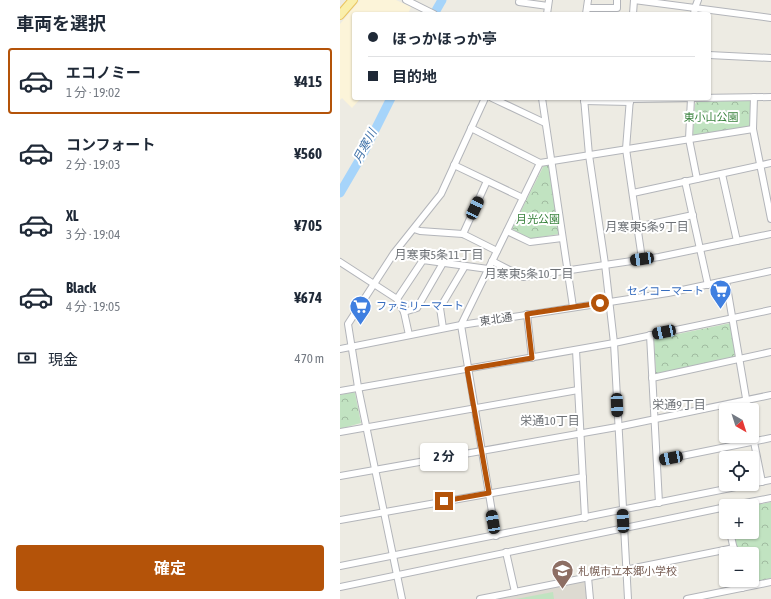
<!DOCTYPE html>
<html lang="ja">
<head>
<meta charset="utf-8">
<style>
  :root { --surface:#fff; --page:#f2f2f3; --text:#1f2937; --muted:#747a83; --line:#e0e1e3; --accent:#b45309 }
  body { margin:0; font-family:"Asap Condensed","Noto Sans JP",sans-serif; background:var(--page); color:var(--text); height:100vh; display:flex; flex-direction:column; font-size:15px; white-space:nowrap }
  * { box-sizing:border-box; margin:0 }
  p { font-size:13px; color:var(--muted) }
  .icon { flex:none; width:22px; height:22px; fill:none; stroke:currentColor; stroke-width:2; stroke-linecap:round; stroke-linejoin:round }
  .map { position:relative; flex:1; overflow:hidden }
  .sheet { display:flex; flex-direction:column; background:var(--surface); width:340px }
  .sheet>* { flex:none }
  .hud { position:absolute; left:12px; top:12px; width:359px; height:88px; border-radius:4px; box-shadow:0 1px 3px #0004; display:grid; align-content:center; height:88px; padding:0 16px; background:var(--surface) }
  .needle { width:26px; rotate:141deg }
  .fabs { position:absolute; left:379px; top:403px; display:grid; gap:8px }
  .fabs a { display:grid; place-items:center; width:40px; height:40px; border-radius:4px; background:var(--surface); box-shadow:0 1px 3px #0004; font-size:20px }
  .end { position:absolute; width:18px; height:18px; margin:-9px; border:5px solid #b45309; background:#fff; box-shadow:0 0 0 2px #fff }
  .from { border-radius:50% }
  .bubble { position:absolute; height:28px; border-radius:4px; background:var(--surface); box-shadow:0 1px 3px #0004; font-size:13px; font-weight:700; line-height:28px; text-align:center }
  .car { position:absolute; width:12px; height:24px; margin:-12px -6px; border-radius:5px; box-shadow:0 0 3px 1px #0007; background:linear-gradient(#222 24%,#8ab4d8 0 40%,#222 0 76%,#8ab4d8 0 86%,#222 0) }
  .hud b { display:flex; align-items:center; gap:14px; height:38px; font-size:15px }
  .hud b+b { border-top:1px solid var(--line) }
  .hud i { width:10px; height:10px; background:var(--text) }
  ul { padding:0; list-style:none }
  li { display:flex; align-items:center; gap:12px; height:66px; margin:0 8px 6px; padding:0 8px; border:2px solid transparent; border-radius:4px }
  li div { flex:1 }
  li b { display:block; font-size:15px }
  li em { font-style:normal; font-weight:700 }
  li.on { border-color:var(--accent) }
  li>.icon { width:36px; height:36px; stroke-width:1.5 }
  h2 { padding:0 16px; font-size:18px; line-height:48px }
  .pay { display:flex; align-items:center; gap:10px; height:44px; padding:0 16px; font-size:15px }
  .pay p { margin-inline-start:auto }
  .action { display:flex; gap:8px; margin-top:auto; padding:8px 16px }
  .action a { flex:1; height:46px; border-radius:4px; background:var(--accent); color:#fff; font-size:16px; font-weight:700; line-height:46px; text-align:center }
  main { display:flex; flex:1; min-height:0 }
  .map>svg:first-child { display:block }
</style>
</head>
<body>
<main>
<section class="sheet">
<h2>車両を選択</h2>
<ul>
<li class="on"><svg class="icon" aria-label="car" viewBox="0 0 24 24"><path d="M5 17H2v-5l4-1 3-4h7l3 4 3 1v5h-3M9 17h6M6 11h13"/><circle cx="7" cy="17" r="2"/><circle cx="17" cy="17" r="2"/></svg><div><b>エコノミー</b><p>1 分 · 19:02</p></div><em>¥415</em></li>
<li><svg class="icon" aria-label="car" viewBox="0 0 24 24"><path d="M5 17H2v-5l4-1 3-4h7l3 4 3 1v5h-3M9 17h6M6 11h13"/><circle cx="7" cy="17" r="2"/><circle cx="17" cy="17" r="2"/></svg><div><b>コンフォート</b><p>2 分 · 19:03</p></div><em>¥560</em></li>
<li><svg class="icon" aria-label="car" viewBox="0 0 24 24"><path d="M5 17H2v-5l4-1 3-4h7l3 4 3 1v5h-3M9 17h6M6 11h13"/><circle cx="7" cy="17" r="2"/><circle cx="17" cy="17" r="2"/></svg><div><b>XL</b><p>3 分 · 19:04</p></div><em>¥705</em></li>
<li><svg class="icon" aria-label="car" viewBox="0 0 24 24"><path d="M5 17H2v-5l4-1 3-4h7l3 4 3 1v5h-3M9 17h6M6 11h13"/><circle cx="7" cy="17" r="2"/><circle cx="17" cy="17" r="2"/></svg><div><b>Black</b><p>4 分 · 19:05</p></div><em>¥674</em></li>
</ul>
<div class="pay"><svg class="icon" aria-label="cash" viewBox="0 0 24 24"><path d="M3 7h18v10H3z"/><circle cx="12" cy="12" r="2"/></svg>現金<p>470 m</p></div>
<div class="action"><a>確定</a></div>
</section>
<div class="map">
<svg width="431" height="599" viewBox="0 0 431 599">
  <defs>
    <pattern id="park-crowns" width="20" height="18" patternUnits="userSpaceOnUse"><rect width="20" height="18" fill="#c1e3c1"/><path d="M2 6a3 3 0 1 1 6 0M12 15a3 3 0 1 1 6 0" fill="none" stroke="#a0bba0"/></pattern>
  </defs>
  <rect width="100%" height="100%" fill="#edebe3"/>
  <polygon fill="#fcf4d9" points="20,0 56,0 71,7 68,14 14,14 14,98 21,98 12,108 2,98 0,100 0,24"/>
  <polygon fill="#dddad1" points="246,581 248,599 156,599"/>
  <g fill="url(#park-crowns)">
    <polygon points="410,100 411,126 409,127 353,136 355,104 357,102"/>
    <polygon points="204,165 208,165 210,167 219,234 189,239 172,229"/>
    <polygon points="391,323 395,357 316,375 314,339"/>
    <polygon points="14,392 15,393 21,423 0,429 0,395"/>
    <polygon points="431,502 431,579 405,585 404,580 412,580 412,554 398,554 393,532 412,532 412,506 410,506"/>
  </g>
  <polygon fill="#c1e3c1" points="213,592 214,599 176,599"/>
  <g fill="none" stroke-linecap="round" stroke-linejoin="round">
    <g stroke="#a6d4fa" stroke-width="9">
      <polyline points="94,14 102,0"/>
      <polyline points="0,193 24,152 51,98"/>
    </g>
    <defs>
      <g id="minor">
        <polyline points="66,0 94,14"/>
        <polyline points="294,0 431,18"/>
        <polyline points="179,2 208,6"/>
        <polyline points="247,8 277,8 277,0"/>
        <polyline points="207,14 209,0"/>
        <polyline points="246,14 248,0"/>
        <polyline points="293,14 294,0"/>
        <polyline points="354,14 355,8 358,0"/>
        <polyline points="369,55 431,58"/>
        <polyline points="414,97 413,129 431,219"/>
        <polyline points="152,98 205,123"/>
        <polyline points="202,98 233,307"/>
        <polyline points="244,98 249,155 265,264 274,343 288,599"/>
        <polyline points="290,98 286,149 302,259"/>
        <polyline points="351,98 349,139 357,179"/>
        <polyline points="290,99 431,97"/>
        <polyline points="244,101 290,102"/>
        <polyline points="131,128 200,163"/>
        <polyline points="114,165 183,198"/>
        <polyline points="382,174 397,241"/>
        <polyline points="345,181 368,285"/>
        <polyline points="293,193 431,163"/>
        <polyline points="297,227 353,215"/>
        <polyline points="74,229 80,231 123,234 157,251"/>
        <polyline points="167,231 190,242 222,238"/>
        <polyline points="123,234 147,181"/>
        <polyline points="152,261 183,277 319,257 431,234"/>
        <polyline points="0,262 57,299"/>
        <polyline points="386,281 408,410"/>
        <polyline points="64,312 77,308 103,263"/>
        <polyline points="187,314 192,358"/>
        <polyline points="103,328 100,308 125,266"/>
        <polyline points="69,335 64,312 57,299 83,260 148,269"/>
        <polyline points="310,335 319,503"/>
        <polyline points="0,349 121,325 328,293 431,271"/>
        <polyline points="236,350 245,518"/>
        <polyline points="312,378 431,352"/>
        <polyline points="0,391 274,343 431,310"/>
        <polyline points="0,432 238,390"/>
        <polyline points="412,432 422,482"/>
        <polyline points="317,461 431,438"/>
        <polyline points="0,476 277,427 431,395"/>
        <polyline points="389,506 431,498"/>
        <polyline points="0,520 243,477"/>
        <polyline points="390,532 395,554"/>
        <polyline points="156,536 121,325 200,163 413,129"/>
        <polyline points="166,552 175,592"/>
        <polyline points="0,566 431,480"/>
        <polyline points="248,577 250,599"/>
        <polyline points="401,580 402,588"/>
        <polyline points="0,587 386,507"/>
        <polyline points="62,599 18,387 8,324 54,253 101,194 145,98"/>
        <polyline points="140,599 394,548"/>
        <polyline points="347,599 431,582"/>
      </g>
      <polyline id="major" points="0,15 13,0"/>
    </defs>
    <use href="#minor" stroke="#b3b5ba" stroke-width="8"/>
    <use href="#major" stroke="#eac560" stroke-width="10"/>
    <use href="#minor" stroke="#fff" stroke-width="6"/>
    <use href="#major" stroke="#faefab" stroke-width="8"/>
  </g>
  <g fill="none" stroke-linecap="round" stroke-linejoin="round">
    <polyline stroke="#b45309" stroke-width="5" points="104,501 149,493 127,369 192,358 187,314 260,303"/>
  </g>
  <defs>
    <symbol id="supermarket-pin" viewBox="-11 -11 22 30"><path d="M0 17L-7.5 6A9.5 9.5 0 1 1 7.5 6Z" fill="#3f7fe0" stroke="#fff"/><path d="M-6-5.5h2.5l.6 2H6L4.5 2H-2.5L-4.4-4H-6ZM-1.5 3.2a1.3 1.3 0 1 0 .1 0ZM3 3.2a1.3 1.3 0 1 0 .1 0Z" fill="#fff"/></symbol>
    <symbol id="school-pin" viewBox="-11 -11 22 30"><path d="M0 17L-7.5 6A9.5 9.5 0 1 1 7.5 6Z" fill="#8d6e63" stroke="#fff"/><path d="M0-5L7-2L0 1L-7-2ZM-4 1L0 2.5L4 1V4Q0 6-4 4Z" fill="#fff"/></symbol>
  </defs>
  <g fill-rule="evenodd">
    <use href="#supermarket-pin" x="368" y="278" width="25" height="34"/>
    <use href="#supermarket-pin" x="8" y="294" width="25" height="34"/>
    <use href="#school-pin" x="210" y="558" width="25" height="34"/>
  </g>
  <g text-anchor="middle" stroke-width="4" stroke-linejoin="round" paint-order="stroke">
    <g font-size="11" fill="#3a833e" stroke="#fff">
      <text x="371" y="121">東小山公園</text>
      <text x="198" y="223">月光公園</text>
    </g>
    <g font-size="11" fill="#366cbe" stroke="#fff" text-anchor="end">
      <text x="364" y="295">セイコーマート</text>
      <text x="36" y="310" text-anchor="start">ファミリーマート</text>
    </g>
    <g font-size="11" fill="#5b5e63" stroke="#fff">
      <text transform="translate(156 319) rotate(-9)" y="4">東北通</text>
    </g>
    <g font-size="11" fill="#785e54" stroke="#fff" text-anchor="start">
      <text x="238" y="575">札幌市立本郷小学校</text>
    </g>
    <g font-size="12" font-style="italic" fill="#4475ab" stroke="#fff">
      <text transform="translate(25 146) rotate(-62)" y="4">月寒川</text>
    </g>
    <g font-size="12" fill="#6c7075" stroke="#fff">
      <text x="307" y="231">月寒東5条9丁目</text>
      <text x="99" y="259">月寒東5条11丁目</text>
      <text x="189" y="278">月寒東5条10丁目</text>
      <text x="339" y="409">栄通9丁目</text>
      <text x="210" y="425">栄通10丁目</text>
    </g>
  </g>
</svg>
<div class="fabs">
<a><svg class="needle" viewBox="-14 -14 28 28"><path d="M0-13l5 13h-10z" fill="#e53935"/><path d="M0 13l5-13h-10z" fill="#747a83"/></svg></a>
<a><svg class="icon" aria-label="locate" viewBox="0 0 24 24"><circle cx="12" cy="12" r="6"/><path d="M12 2v4M12 18v4M2 12h4M18 12h4"/></svg></a>
<a>+</a>
<a>−</a>
</div>
<i class="end from" style="left:260px;top:303px"></i>
<i class="end" style="left:104px;top:501px"></i>
<div class="bubble" style="left:80px;top:443px;width:48px">2 分</div>
<i class="car" style="left:135px;top:208px;rotate:25deg"></i>
<i class="car" style="left:302px;top:259px;rotate:262deg"></i>
<i class="car" style="left:324px;top:332px;rotate:258deg"></i>
<i class="car" style="left:277px;top:405px;rotate:178deg"></i>
<i class="car" style="left:331px;top:458px;rotate:259deg"></i>
<i class="car" style="left:283px;top:521px;rotate:357deg"></i>
<i class="car" style="left:153px;top:522px;rotate:350deg"></i>
<div class="hud">
<b><i class="from"></i>ほっかほっか亭</b>
<b><i></i>目的地</b>
</div>
</div>
</main>
</body>
</html>
